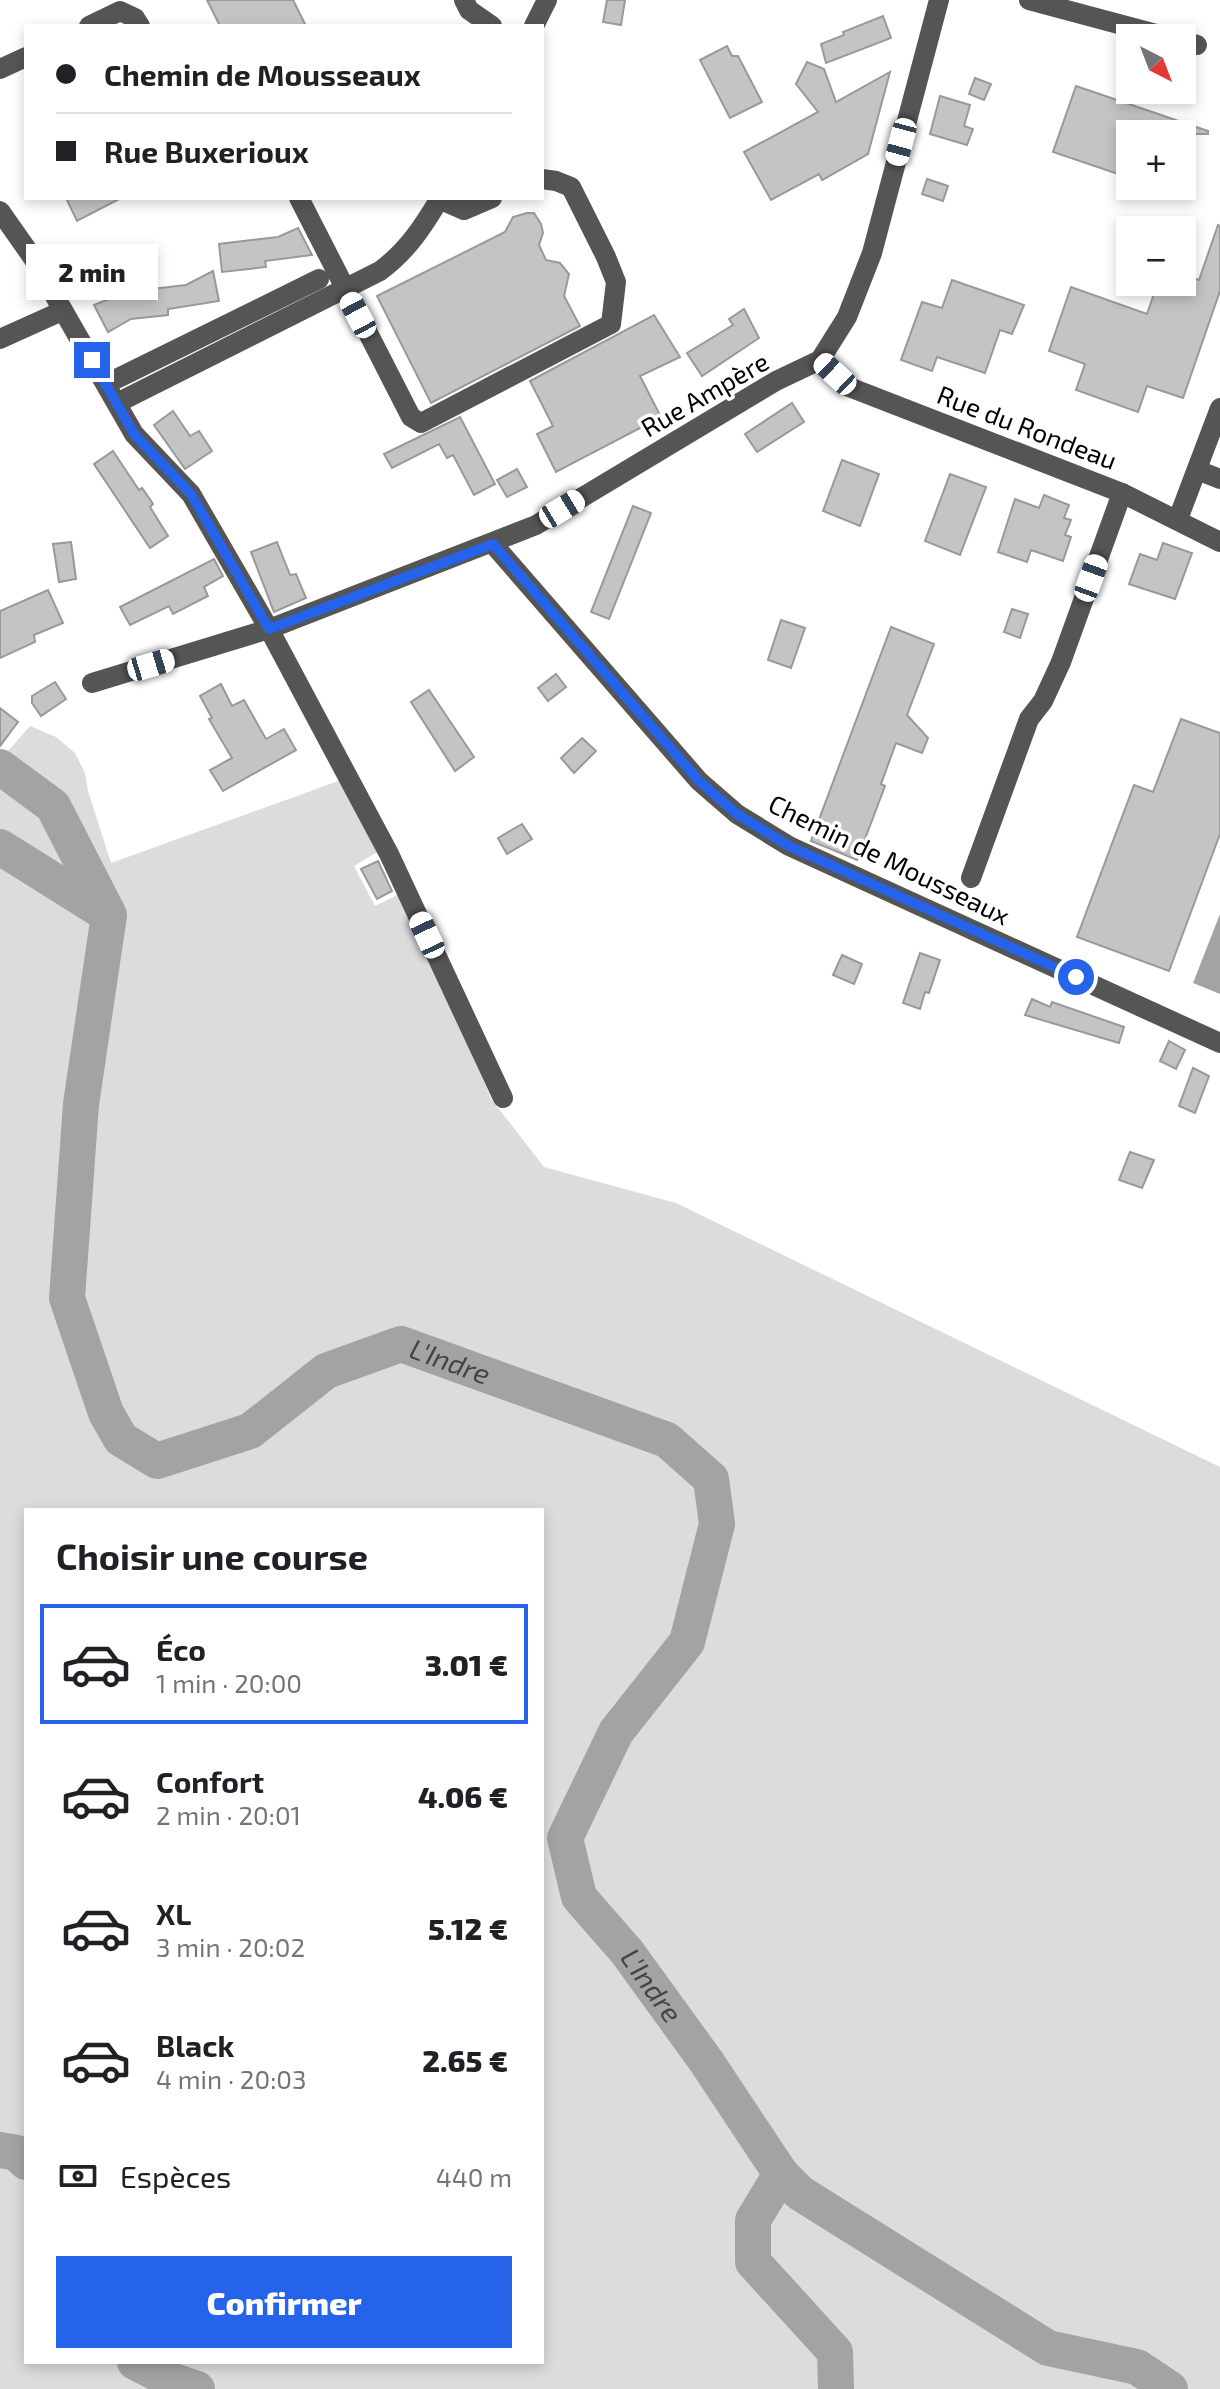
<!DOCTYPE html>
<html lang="fr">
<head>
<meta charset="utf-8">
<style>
  :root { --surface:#fff; --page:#f6f6f6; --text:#202124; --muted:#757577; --line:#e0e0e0; --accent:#2563eb }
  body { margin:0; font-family:"Exo 2",sans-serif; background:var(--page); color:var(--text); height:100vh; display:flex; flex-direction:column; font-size:30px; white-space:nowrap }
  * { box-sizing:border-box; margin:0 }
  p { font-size:26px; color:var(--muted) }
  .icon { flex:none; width:44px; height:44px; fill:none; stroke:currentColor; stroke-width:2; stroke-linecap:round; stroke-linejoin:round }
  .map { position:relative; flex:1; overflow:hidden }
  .sheet { position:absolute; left:24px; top:1508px; width:520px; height:856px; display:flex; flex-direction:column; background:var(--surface); border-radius:0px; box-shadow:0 4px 12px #0003 }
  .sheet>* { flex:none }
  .hud { position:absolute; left:24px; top:24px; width:520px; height:176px; border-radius:0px; box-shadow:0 4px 12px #0003; display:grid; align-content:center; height:176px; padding:0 32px; background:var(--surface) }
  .needle { width:52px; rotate:138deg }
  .fabs { position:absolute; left:1116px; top:24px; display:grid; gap:16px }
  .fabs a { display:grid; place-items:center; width:80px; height:80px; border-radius:0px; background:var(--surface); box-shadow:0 4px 12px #0003; font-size:40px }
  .end { position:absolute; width:36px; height:36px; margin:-18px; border:10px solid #2563eb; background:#fff; box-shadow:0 0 0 4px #fff }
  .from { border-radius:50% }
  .bubble { position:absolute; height:56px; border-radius:0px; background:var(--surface); box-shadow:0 4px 12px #0003; font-size:26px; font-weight:800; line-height:56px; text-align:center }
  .car { position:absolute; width:24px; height:48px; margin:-24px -12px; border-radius:10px; box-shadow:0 0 6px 2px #0007; background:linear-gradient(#fff 24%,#345 0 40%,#fff 0 76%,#345 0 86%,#fff 0) }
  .hud b { display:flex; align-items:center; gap:28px; height:76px; font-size:30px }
  .hud b+b { border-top:2px solid var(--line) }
  .hud i { width:20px; height:20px; background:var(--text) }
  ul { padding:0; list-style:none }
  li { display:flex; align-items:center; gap:24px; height:120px; margin:0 16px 12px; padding:0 16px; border:4px solid transparent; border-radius:0px }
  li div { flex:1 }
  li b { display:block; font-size:30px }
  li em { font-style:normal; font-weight:800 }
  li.current { border-color:var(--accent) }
  li>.icon { width:72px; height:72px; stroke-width:1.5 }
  h2 { padding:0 32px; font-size:36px; line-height:96px }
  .pay { display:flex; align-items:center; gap:20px; height:88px; padding:0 32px; font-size:30px }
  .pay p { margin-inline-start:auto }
  .cta { display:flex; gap:16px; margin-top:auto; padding:16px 32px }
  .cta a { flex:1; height:92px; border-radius:0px; background:var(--accent); color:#fff; font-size:32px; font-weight:800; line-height:92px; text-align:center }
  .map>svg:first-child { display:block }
</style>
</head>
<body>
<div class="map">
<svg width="1220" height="2389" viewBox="0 0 1220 2389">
  <rect width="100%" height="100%" fill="#fff"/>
  <path fill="#dcdcdc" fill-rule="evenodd" d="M30,726l26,11 19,16 10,20 3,18 23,72 233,-84 35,72 -25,15 21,40 26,-13 91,207 52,67 132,36 544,264v922h-1220v-1629zM26,1510h516v852h-516z"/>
  <polygon fill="#a3a3a3" points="1220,914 1220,994 1193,983"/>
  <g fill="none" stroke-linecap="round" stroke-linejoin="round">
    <g stroke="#a3a3a3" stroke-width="36">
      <path id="s1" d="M0,767l53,39 56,109 -28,189 -14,194 39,115 15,26 36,22 93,-30 76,-60 75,-27 266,96 44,39 6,45 -30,118 -71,90 -51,106 14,59 48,55 79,109 75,113 19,19 248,155 89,19 33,22"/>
      <polyline points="0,847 107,914"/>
      <polyline points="0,2150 17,2153 26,2162"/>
      <polyline points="781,2174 753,2220 753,2262 835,2352 836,2389"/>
      <polyline points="135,2362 168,2379 197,2389"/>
    </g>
  </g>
  <g fill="#c4c4c4" stroke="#999" stroke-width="2">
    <polygon points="207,0 293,0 306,26 220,26"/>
    <polygon points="607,0 625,0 621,25 603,22"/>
    <polygon points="883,16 891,38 826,63 821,44 844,35 843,32"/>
    <polygon points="727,46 732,56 738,56 762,102 730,118 700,60"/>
    <polygon points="807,62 824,69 836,102 890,72 868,154 822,180 819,174 771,200 744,152 818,112 796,84"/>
    <polygon points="975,78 991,84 984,100 969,94"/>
    <polygon points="1076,86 1208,131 1208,134 1130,134 1130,178 1053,152"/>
    <polygon points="940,96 970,105 964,126 973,129 967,145 930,134"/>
    <polygon points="927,179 948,186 943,201 922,194"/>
    <polygon points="66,198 121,198 77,221"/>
    <polygon points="527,213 534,213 541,224 543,233 539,245 546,260 560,263 569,274 564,296 580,326 431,403 377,296 505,232 513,217"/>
    <polygon points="1218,225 1220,226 1220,291 1183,398 1147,386 1138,412 1076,390 1085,364 1049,351 1071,287 1147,314 1158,282 1182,282 1182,274 1199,280"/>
    <polygon points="298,228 312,255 265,261 266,267 222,272 219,244 278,237"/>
    <polygon points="213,271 219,301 168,309 168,315 131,319 108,332 94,305 126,292 186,285"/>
    <polygon points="952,280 1024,305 1012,334 1000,330 985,373 937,357 932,371 901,360 922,302 942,308"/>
    <polygon points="744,309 759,338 702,376 687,353 733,325 729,319"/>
    <polygon points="654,315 680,357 640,376 661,417 556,472 537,434 553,426 530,381"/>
    <polygon points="792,403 804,422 757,452 745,434"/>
    <polygon points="173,411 190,436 199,431 212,451 185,469 154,425"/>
    <polygon points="460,417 495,484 474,495 453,455 447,458 439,444 392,468 384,454"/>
    <polygon points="113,451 139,490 142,488 153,504 150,507 168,536 150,548 94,464"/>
    <polygon points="842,460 879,474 860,526 823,511"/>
    <polygon points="517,469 527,487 507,497 497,480"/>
    <polygon points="950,474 986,487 960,555 925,541"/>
    <polygon points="1044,495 1069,505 1064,518 1071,520 1065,535 1071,537 1063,561 1031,550 1027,562 998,552 1015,499 1039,508"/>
    <polygon points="633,506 651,513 609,619 591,612"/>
    <polygon points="71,542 76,579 59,582 53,544"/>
    <polygon points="277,542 290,575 296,574 306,598 274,612 251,552"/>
    <polygon points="1163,543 1192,553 1175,599 1129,584 1140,554 1157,560"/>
    <polygon points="214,559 223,576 204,587 208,596 173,614 169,606 130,625 120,607"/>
    <polygon points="48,590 63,623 34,635 35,642 0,658 0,611"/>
    <polygon points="1012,609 1028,614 1020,638 1004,632"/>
    <polygon points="781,620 805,628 791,668 768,660"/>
    <polygon points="891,627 934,644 907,715 928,738 922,753 896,743 881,784 885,786 857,860 811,841"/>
    <polygon points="556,674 566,687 548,701 538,688"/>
    <polygon points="55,682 66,699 41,716 32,703 32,696"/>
    <polygon points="221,684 232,706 244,700 266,739 284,729 296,750 223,791 210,770 232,758 209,719 212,718 200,696"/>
    <polygon points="429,690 474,757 455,771 411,702"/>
    <polygon points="0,708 18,722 0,746"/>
    <polygon points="1181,719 1220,733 1220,834 1169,971 1077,937 1134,785 1153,792"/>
    <polygon points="582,738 596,751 574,773 561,758"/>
    <polygon points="522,824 532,839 507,854 498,838"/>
    <polygon points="378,861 392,891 377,899 361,869"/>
    <polygon points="920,953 940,960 929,993 925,992 920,1009 903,1003"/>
    <polygon points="842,955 862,964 854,984 833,975"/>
    <polygon points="1032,999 1050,1007 1052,1002 1124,1027 1119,1043 1025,1015"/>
    <polygon points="1169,1041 1185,1050 1176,1069 1160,1061"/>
    <polygon points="1193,1068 1209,1076 1195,1113 1179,1106"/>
    <polygon points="1130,1152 1154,1160 1142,1188 1119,1180"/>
  </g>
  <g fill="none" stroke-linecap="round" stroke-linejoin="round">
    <g stroke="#555" stroke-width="20">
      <polyline points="464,0 469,10 492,26"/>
      <polyline points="1029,0 1171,38"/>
      <polyline points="89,26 120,11 135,18 140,26"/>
      <polyline points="534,26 547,0"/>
      <polyline points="1182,41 1197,45"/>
      <polyline points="0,69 26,57"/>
      <polyline points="299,198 411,417 421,423 611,324 616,282 606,257 571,187 556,181 542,179"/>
      <polyline points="439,199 464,210 492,198"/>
      <polyline points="0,211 33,258 134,434 191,494 269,629 389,854 503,1098"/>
      <polyline points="0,339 62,311"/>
      <polyline points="820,360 849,387 1122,493 1220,542"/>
      <polyline points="106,384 319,279"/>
      <path d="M117,403l263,-132c27,-20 43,-44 60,-73"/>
      <polyline points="1197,470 1220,479"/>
      <polyline points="1178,519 1220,408"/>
      <polyline points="493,544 699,781 737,814 789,846 1220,1043"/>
      <polyline points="92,683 269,629 536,525 776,381 820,360 847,317 872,253 939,0"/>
      <polyline points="971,878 1029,719 1043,701 1061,662 1122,493"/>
    </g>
  </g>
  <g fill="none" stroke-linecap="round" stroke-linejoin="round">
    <polyline stroke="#2563eb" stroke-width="10" points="92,360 134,434 191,494 269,629 493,544 699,781 737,814 789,846 1076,977"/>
  </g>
  <g text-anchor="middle" stroke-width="7" stroke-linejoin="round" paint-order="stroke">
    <g font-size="26" fill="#000" stroke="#fff">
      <text transform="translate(705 395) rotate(-30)" y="9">Rue Ampère</text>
      <text transform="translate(1027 428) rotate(21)" y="9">Rue du Rondeau</text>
      <text transform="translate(889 860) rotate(26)" y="9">Chemin de Mousseaux</text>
    </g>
    <g font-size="28" font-style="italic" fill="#444" stroke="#fff">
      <text dy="10" stroke="none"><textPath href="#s1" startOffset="1094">L'Indre</textPath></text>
      <text dy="10" stroke="none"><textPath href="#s1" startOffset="1958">L'Indre</textPath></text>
    </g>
  </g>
</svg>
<div class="fabs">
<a><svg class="needle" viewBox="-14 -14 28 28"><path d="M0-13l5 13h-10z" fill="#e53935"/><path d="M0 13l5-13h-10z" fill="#757577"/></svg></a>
<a>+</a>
<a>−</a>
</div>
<i class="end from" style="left:1076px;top:977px"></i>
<i class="end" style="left:92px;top:360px"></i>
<div class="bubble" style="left:26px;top:244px;width:132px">2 min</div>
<i class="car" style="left:901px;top:142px;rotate:195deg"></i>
<i class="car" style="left:358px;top:315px;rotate:332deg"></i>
<i class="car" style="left:835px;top:374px;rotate:313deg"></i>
<i class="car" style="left:562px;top:509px;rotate:59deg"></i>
<i class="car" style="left:1091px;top:578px;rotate:20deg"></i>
<i class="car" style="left:151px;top:665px;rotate:73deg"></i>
<i class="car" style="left:427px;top:935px;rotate:335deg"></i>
<div class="hud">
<b><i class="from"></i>Chemin de Mousseaux</b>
<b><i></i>Rue Buxerioux</b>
</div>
<section class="sheet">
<h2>Choisir une course</h2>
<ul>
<li class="current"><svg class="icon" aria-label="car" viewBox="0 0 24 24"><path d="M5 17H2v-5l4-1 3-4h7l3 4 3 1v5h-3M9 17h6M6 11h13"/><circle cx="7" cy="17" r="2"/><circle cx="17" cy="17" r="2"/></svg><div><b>Éco</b><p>1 min · 20:00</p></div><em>3.01 €</em></li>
<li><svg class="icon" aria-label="car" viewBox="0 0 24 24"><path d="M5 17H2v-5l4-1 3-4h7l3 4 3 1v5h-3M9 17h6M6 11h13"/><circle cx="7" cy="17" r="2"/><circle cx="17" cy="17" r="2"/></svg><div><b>Confort</b><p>2 min · 20:01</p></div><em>4.06 €</em></li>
<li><svg class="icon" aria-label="car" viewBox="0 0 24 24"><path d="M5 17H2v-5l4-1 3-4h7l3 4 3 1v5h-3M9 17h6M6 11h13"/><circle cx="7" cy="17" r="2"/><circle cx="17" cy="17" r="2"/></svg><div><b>XL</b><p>3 min · 20:02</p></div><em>5.12 €</em></li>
<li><svg class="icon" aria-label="car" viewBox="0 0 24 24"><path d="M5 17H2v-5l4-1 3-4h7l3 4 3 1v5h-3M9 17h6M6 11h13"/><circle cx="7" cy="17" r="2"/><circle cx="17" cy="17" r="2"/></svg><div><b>Black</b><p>4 min · 20:03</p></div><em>2.65 €</em></li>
</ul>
<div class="pay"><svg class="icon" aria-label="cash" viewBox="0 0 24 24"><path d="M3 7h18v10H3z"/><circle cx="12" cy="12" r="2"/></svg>Espèces<p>440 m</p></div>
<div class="cta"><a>Confirmer</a></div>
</section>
</div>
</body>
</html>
